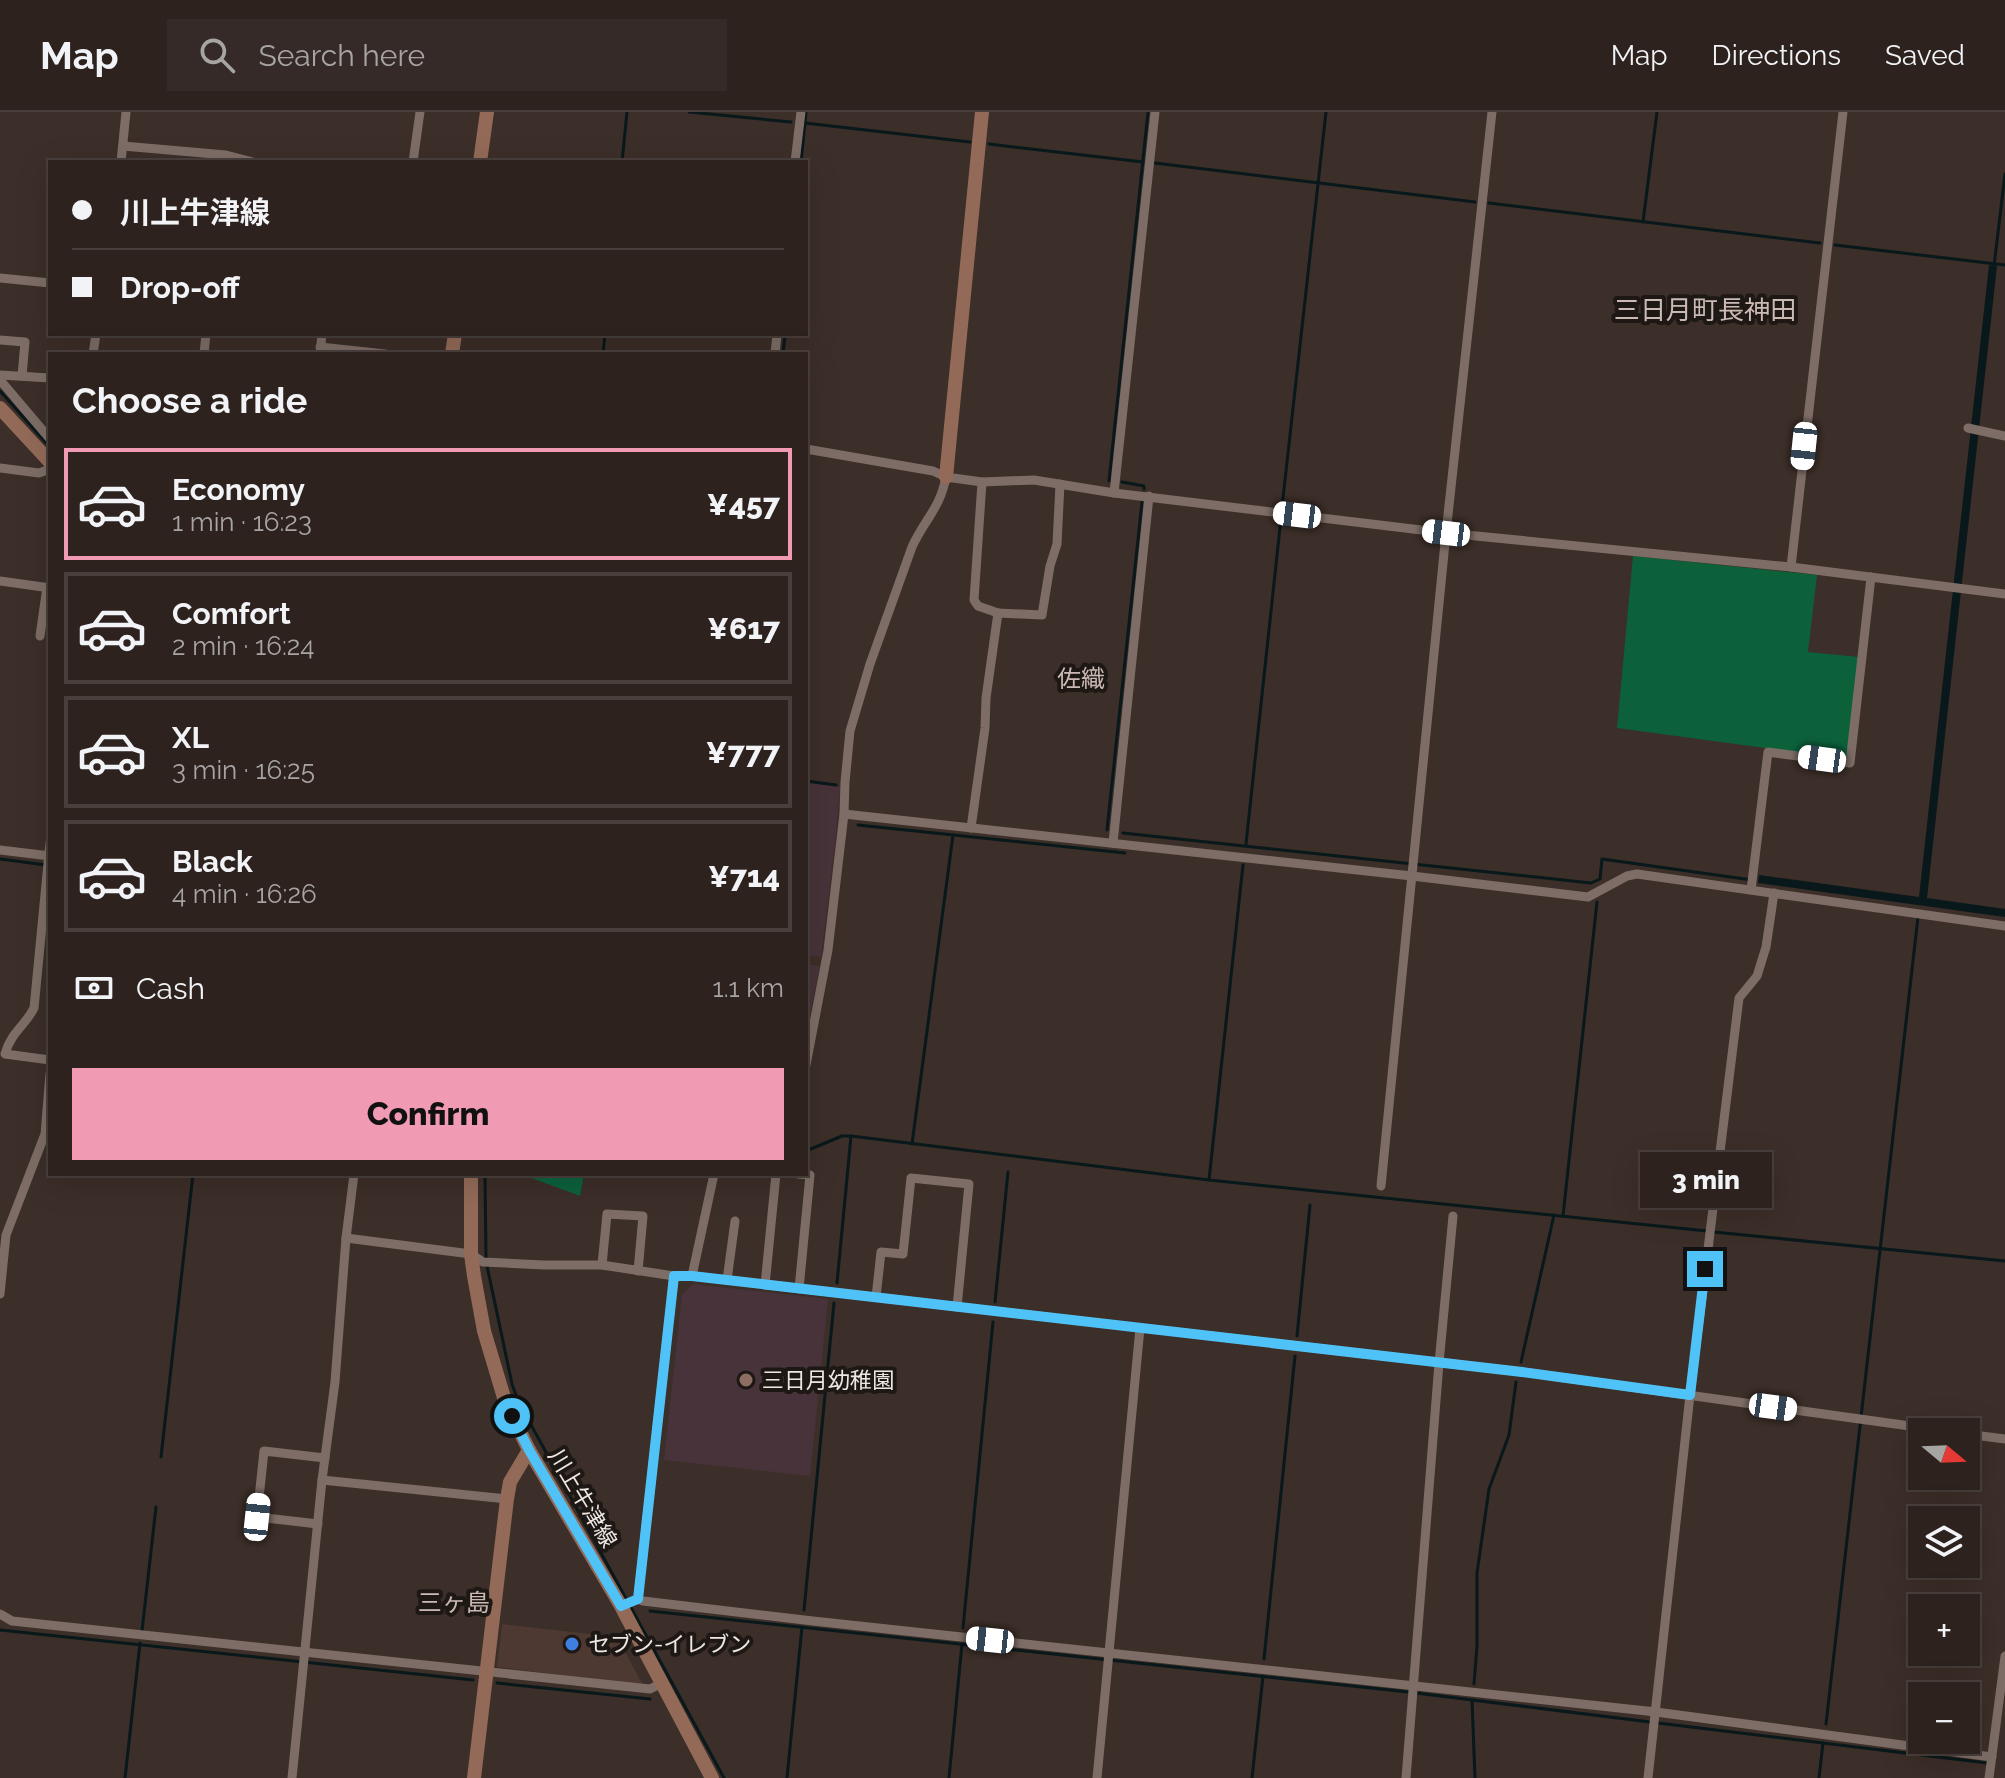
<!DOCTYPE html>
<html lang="en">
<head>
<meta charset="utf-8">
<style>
  :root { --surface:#2d221e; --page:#352a27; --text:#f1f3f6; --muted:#a7a4a4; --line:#483f3c; --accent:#f09ab4 }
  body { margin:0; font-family:Raleway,"Noto Sans JP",sans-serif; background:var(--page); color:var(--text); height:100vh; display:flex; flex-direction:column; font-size:30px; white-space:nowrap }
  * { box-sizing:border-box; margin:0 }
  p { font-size:26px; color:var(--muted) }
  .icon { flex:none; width:44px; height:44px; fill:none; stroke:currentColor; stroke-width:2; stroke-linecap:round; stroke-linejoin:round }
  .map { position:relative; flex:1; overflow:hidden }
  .sheet { position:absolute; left:48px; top:240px; width:760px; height:824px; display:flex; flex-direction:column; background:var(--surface); border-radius:0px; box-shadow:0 8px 32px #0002,0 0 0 2px var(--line) }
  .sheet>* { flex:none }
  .guide { position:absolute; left:48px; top:48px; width:760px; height:176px; border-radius:0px; box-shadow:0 8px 32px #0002,0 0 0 2px var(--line); display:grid; align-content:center; height:176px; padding:0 24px; background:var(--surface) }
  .needle { width:52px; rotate:109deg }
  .controls { position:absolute; left:1908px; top:1306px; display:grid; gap:16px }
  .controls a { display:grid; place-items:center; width:72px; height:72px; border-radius:0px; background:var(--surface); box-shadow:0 8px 32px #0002,0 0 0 2px var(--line); font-size:40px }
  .end { position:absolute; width:36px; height:36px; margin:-18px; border:10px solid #4fc3f7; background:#111; box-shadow:0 0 0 4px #111 }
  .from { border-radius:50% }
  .bubble { position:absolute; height:56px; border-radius:0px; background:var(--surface); box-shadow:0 8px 32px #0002,0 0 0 2px var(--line); font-size:26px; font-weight:800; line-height:56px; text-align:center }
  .car { position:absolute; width:24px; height:48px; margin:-24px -12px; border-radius:10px; box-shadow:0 0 6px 2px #0007; background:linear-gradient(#fff 24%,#345 0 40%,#fff 0 76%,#345 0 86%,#fff 0) }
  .guide b { display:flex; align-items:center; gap:28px; height:76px; font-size:30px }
  .guide b+b { border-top:2px solid var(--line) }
  .guide i { width:20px; height:20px; background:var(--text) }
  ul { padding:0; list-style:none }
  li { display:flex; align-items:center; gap:24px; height:112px; margin:0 16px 12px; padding:0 8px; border:4px solid var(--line); border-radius:0px }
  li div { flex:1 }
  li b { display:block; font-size:30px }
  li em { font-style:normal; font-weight:800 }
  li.current { border-color:var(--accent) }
  li>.icon { width:72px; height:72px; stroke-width:1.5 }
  h2 { padding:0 24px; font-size:36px; line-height:96px }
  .pay { display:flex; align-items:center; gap:20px; height:88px; padding:0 24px; font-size:30px }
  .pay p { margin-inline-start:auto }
  .cta { display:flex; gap:16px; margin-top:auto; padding:16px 24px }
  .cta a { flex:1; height:92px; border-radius:0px; background:var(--accent); color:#111; font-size:32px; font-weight:800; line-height:92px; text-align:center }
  header { display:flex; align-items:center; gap:48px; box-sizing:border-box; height:112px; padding:0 40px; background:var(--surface); border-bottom:2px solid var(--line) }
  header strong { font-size:38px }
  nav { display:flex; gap:44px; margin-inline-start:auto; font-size:28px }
  .search { width:560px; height:72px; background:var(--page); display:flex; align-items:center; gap:20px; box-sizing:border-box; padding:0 28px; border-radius:0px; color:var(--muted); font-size:30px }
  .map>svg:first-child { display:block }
</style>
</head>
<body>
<header>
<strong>Map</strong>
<div class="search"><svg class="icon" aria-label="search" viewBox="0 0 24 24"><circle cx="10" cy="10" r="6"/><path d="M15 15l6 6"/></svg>Search here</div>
<nav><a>Map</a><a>Directions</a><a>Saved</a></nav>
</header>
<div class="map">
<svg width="2005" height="1666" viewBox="0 0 2005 1666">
  <rect width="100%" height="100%" fill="#3c2e28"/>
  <polygon fill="#4d3931" points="502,1512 617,1525 643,1573 497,1555"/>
  <g fill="#473339">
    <polygon points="806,670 840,675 837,714 821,845 806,843"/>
    <polygon points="806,852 820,854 806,923"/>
    <polygon points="693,1172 828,1187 810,1364 664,1348 682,1182"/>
  </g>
  <g fill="#0c613b">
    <polygon points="1633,444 1817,463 1808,540 1859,545 1847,647 1617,616"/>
    <polygon points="489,1062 584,1062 580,1084 529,1065 489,1064"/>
  </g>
  <polygon fill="#09181a" points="1989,153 1997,154 1927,786 2005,797 2005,805 1758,771 1759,763 1919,785"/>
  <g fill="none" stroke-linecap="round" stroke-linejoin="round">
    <g stroke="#09181a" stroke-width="3">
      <polyline points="689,0 791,10"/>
      <polyline points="805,11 970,30"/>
      <polyline points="989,32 1143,50"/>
      <polyline points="622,50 627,0"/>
      <polyline points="801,50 806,0"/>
      <polyline points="1155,51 1475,90"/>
      <polyline points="1489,91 1820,131"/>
      <polyline points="1643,110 1657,0"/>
      <polyline points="1835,133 2005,153"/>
      <polyline points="1994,154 2005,62"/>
      <polyline points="603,242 605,222"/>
      <polyline points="783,242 785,222"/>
      <polyline points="0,279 50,335"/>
      <polyline points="1109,369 1148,0"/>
      <polyline points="1122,370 1144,374 1144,377"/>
      <polyline points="1282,395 1326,0"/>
      <polyline points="806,669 836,673"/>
      <polyline points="858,713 1125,741"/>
      <polyline points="1107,718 1142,390"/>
      <polyline points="1123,721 1591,771 1600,767 1602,747 1752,768"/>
      <polyline points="1246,732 1281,406"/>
      <polyline points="0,747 46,753"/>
      <polyline points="912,1032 953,723"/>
      <polyline points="806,1039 842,1024 851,1024 1209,1068 1707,1119"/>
      <polyline points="485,1062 486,1147"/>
      <polyline points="1209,1068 1243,753"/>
      <polyline points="1563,1104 1597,790"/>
      <polyline points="1714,1120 2005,1149"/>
      <polyline points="487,1154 512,1272 518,1289 724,1666"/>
      <polyline points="837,1171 851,1024"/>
      <polyline points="995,1190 1008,1060"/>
      <polyline points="1297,1224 1310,1093"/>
      <polyline points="1521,1250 1554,1103"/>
      <polyline points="161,1345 193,1062"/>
      <polyline points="804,1498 834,1191"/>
      <polyline points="650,1499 1408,1580 1650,1610"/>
      <polyline points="963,1516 993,1210"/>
      <polyline points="0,1518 473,1568"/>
      <polyline points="142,1519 156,1395"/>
      <polyline points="1264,1547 1295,1244"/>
      <polyline points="497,1571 650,1587"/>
      <polyline points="1474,1572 1477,1534 1477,1461 1489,1377 1509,1323 1516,1270"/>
      <polyline points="1472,1588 1475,1666"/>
      <polyline points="1658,1611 1987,1651"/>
      <polyline points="1826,1612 1918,805"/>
      <polyline points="125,1666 140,1531"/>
      <polyline points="787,1666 802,1515"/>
      <polyline points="949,1666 962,1532"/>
      <polyline points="1252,1666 1263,1564"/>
      <polyline points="1819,1666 1823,1631"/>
    </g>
    <g stroke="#7d6d66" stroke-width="9">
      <polyline points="123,34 226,43 253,50"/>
      <polyline points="121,50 126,0"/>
      <polyline points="413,50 420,0"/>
      <polyline points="795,50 801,0"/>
      <polyline points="0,166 50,171"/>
      <polyline points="0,228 25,230 22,264"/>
      <polyline points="320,235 385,242"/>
      <polyline points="93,242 96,222"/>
      <polyline points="204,242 206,222"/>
      <polyline points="320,242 322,222"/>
      <polyline points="775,242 777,222"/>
      <polyline points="0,263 50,266"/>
      <polyline points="0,268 50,327"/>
      <polyline points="1968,316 2005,324"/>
      <polyline points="806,337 933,359 946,365 982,370 1034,368 1114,381 1446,421 1791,455 2005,482"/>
      <polyline points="0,356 39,361 50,357"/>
      <polyline points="982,370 974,488 978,494 998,501"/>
      <polyline points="1114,381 1155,0"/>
      <polyline points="1791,455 1843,0"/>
      <polyline points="0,469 50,476"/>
      <polyline points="40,524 47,475"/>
      <polyline points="844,702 1412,764 1588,785 1627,764 1637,762 2005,814"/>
      <polyline points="971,716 985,616 986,586 998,501 1042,503 1050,454 1057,432 1060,372"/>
      <path d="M50,731l-16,165c-9,18 -23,24 -29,46l45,6"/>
      <polyline points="1113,731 1149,384"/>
      <polyline points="0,738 50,744"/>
      <polyline points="1751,778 1768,640 1850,651 1871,465"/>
      <path d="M806,953l22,-115 16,-136 1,-32 5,-51 20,-67 42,-117c12,-27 28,-38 34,-70"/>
      <polyline points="798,1062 810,1063 799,1177"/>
      <polyline points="1381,1074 1446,421 1492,0"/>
      <polyline points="346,1126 471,1142 483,1150 544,1153 602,1153 674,1164 692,1164 1522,1260 1953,1320"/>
      <polyline points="602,1153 607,1102 643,1104 638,1159"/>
      <polyline points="692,1164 714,1062"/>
      <polyline points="727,1168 735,1109"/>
      <polyline points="765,1173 776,1062"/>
      <polyline points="0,1182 6,1123 45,1022 50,962"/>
      <polyline points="876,1185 881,1140 903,1142 911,1066 969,1072 957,1195"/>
      <polyline points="1966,1322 2005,1327"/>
      <polyline points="322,1368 507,1387"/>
      <polyline points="318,1412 257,1405 264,1339 325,1346"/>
      <polyline points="638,1487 674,1164"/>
      <polyline points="621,1494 638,1487 643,1489 813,1509 1656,1600 1992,1645"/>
      <polyline points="0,1502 12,1509 650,1577 662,1571"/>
      <polyline points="292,1666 322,1368 335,1270 346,1126 354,1062"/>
      <polyline points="1097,1666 1140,1216"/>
      <polyline points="1406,1666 1439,1251 1453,1104"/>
      <polyline points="1648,1666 1690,1283 1739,886 1757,864 1766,835 1774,781"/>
      <polyline points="1989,1666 2005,1544"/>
    </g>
    <g stroke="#936a58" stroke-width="14">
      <polyline points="480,50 487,0"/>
      <polyline points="452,242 455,222"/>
      <polyline points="0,296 50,350"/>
      <polyline points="946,365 982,0"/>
      <polyline points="471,1062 471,1142 474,1164 484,1219 505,1289 529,1338 621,1494 712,1666"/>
      <polyline points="474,1666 507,1387 510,1370 529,1338"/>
    </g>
  </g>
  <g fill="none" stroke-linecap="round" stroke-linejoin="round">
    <polyline stroke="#4fc3f7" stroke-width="10" points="512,1304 529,1338 621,1494 638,1487 674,1164 692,1164 1522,1260 1690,1283 1705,1157"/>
  </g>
  <circle fill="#8d6e63" stroke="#1e1815" stroke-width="3" cx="746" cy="1268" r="8"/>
  <circle fill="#3f7fe0" stroke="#1e1815" stroke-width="3" cx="572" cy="1532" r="8"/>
  <g text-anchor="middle" stroke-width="8" stroke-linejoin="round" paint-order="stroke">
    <g font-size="22" fill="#efe6e2" stroke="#1e1815" text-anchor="start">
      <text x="762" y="1276">三日月幼稚園</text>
      <text x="588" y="1540">セブン-イレブン</text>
    </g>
    <g font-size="22" fill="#efe6e2" stroke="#1e1815">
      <text transform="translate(583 1386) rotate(59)" y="8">川上牛津線</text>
    </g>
    <g font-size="24" fill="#cbbab3" stroke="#1e1815">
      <text x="1081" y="575">佐織</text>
      <text x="454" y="1499">三ヶ島</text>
    </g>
    <g font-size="26" fill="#cbbab3" stroke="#1e1815">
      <text x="1705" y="207">三日月町長神田</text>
    </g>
  </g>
</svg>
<div class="controls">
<a><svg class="needle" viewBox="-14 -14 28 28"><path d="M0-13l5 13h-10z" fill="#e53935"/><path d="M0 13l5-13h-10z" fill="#a7a4a4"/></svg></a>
<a><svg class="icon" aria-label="layers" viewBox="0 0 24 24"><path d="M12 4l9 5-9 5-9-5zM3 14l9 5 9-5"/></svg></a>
<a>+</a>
<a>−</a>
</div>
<i class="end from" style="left:512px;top:1304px"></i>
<i class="end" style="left:1705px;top:1157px"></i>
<div class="bubble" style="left:1640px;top:1040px;width:132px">3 min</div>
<i class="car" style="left:1804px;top:334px;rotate:186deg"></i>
<i class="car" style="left:1297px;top:403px;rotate:277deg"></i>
<i class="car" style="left:1446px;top:421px;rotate:277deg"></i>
<i class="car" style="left:1822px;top:647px;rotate:278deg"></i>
<i class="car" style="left:1773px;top:1295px;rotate:98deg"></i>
<i class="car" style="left:257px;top:1405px;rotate:6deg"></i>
<i class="car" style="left:990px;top:1528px;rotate:276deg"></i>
<div class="guide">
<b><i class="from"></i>川上牛津線</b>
<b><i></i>Drop-off</b>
</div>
<section class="sheet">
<h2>Choose a ride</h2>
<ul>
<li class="current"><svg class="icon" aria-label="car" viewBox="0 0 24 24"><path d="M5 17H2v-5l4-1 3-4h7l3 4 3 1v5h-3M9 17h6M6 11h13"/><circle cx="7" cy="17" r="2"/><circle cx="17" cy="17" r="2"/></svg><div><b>Economy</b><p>1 min · 16:23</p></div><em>¥457</em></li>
<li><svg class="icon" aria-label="car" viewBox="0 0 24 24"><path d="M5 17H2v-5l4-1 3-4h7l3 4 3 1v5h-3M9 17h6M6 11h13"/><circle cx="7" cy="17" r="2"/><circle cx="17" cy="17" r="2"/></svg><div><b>Comfort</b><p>2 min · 16:24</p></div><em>¥617</em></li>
<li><svg class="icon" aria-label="car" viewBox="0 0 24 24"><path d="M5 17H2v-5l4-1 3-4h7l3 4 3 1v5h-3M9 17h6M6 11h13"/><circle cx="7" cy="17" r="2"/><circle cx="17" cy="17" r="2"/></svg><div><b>XL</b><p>3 min · 16:25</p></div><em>¥777</em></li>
<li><svg class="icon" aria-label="car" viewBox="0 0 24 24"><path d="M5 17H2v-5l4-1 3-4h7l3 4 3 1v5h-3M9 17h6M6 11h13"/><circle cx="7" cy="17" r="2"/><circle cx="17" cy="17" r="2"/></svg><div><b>Black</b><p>4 min · 16:26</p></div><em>¥714</em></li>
</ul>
<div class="pay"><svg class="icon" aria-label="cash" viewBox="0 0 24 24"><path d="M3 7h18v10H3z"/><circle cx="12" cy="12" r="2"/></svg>Cash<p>1.1 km</p></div>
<div class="cta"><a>Confirm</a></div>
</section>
</div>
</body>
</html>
